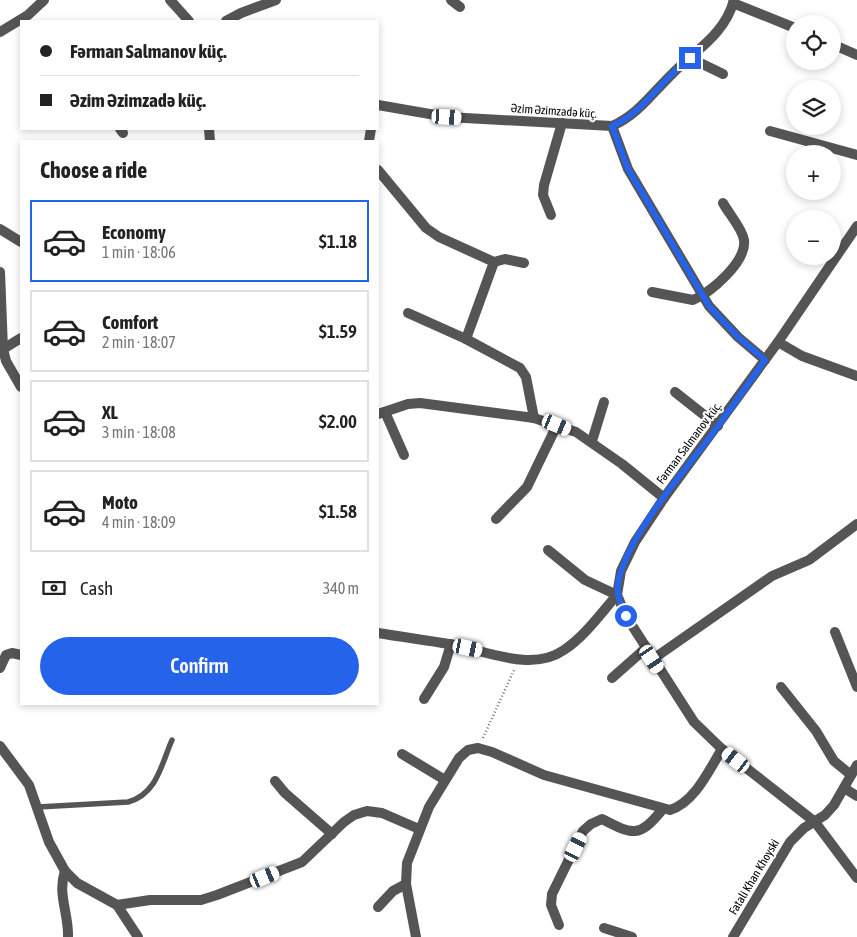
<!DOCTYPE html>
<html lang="en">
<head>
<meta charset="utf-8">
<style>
  :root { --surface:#fff; --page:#f2f2f2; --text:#222; --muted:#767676; --line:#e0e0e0; --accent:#2563eb }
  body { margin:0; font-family:"Asap Condensed",sans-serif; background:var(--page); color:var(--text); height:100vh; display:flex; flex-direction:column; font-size:19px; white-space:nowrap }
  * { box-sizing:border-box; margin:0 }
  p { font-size:16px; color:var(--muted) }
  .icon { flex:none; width:28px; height:28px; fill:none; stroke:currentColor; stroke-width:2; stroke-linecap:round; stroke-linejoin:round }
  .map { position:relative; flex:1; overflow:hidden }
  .side { position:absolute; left:20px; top:140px; width:359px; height:565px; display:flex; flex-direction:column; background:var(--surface); border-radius:0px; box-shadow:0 2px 8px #0003 }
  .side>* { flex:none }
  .guide { position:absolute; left:20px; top:20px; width:359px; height:110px; border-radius:0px; box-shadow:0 2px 8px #0003; display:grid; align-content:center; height:110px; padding:0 20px; background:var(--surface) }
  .controls { position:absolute; left:786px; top:15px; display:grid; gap:10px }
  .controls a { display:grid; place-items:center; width:55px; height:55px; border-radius:50%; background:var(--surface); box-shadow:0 2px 8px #0003; font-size:25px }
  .end { position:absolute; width:22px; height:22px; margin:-11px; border:6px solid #2563eb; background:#fff; box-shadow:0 0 0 2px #fff }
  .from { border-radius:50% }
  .car { position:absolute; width:15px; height:30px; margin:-15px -8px; border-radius:6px; box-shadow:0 0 4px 1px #0007; background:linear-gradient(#fff 24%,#345 0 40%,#fff 0 76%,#345 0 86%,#fff 0) }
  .guide b { display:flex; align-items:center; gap:18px; height:48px; font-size:19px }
  .guide b+b { border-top:1px solid var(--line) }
  .guide i { width:12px; height:12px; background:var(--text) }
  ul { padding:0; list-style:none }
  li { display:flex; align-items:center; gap:15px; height:82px; margin:0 10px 8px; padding:0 10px; border:2px solid var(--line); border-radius:0px }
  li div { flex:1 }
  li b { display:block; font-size:19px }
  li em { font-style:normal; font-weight:600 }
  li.active { border-color:var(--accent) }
  li>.icon { width:45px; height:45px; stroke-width:1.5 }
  h2 { padding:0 20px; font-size:22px; line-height:60px }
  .pay { display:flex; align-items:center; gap:12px; height:55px; padding:0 20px; font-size:19px }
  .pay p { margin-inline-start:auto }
  .button { display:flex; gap:10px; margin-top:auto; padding:10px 20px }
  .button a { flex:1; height:58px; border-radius:30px; background:var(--accent); color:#fff; font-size:20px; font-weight:600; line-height:58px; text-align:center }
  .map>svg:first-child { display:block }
</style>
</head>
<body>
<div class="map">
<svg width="857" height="937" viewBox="0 0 857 937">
  <rect width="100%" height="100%" fill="#fff"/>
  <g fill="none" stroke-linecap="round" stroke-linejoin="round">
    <polyline stroke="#777" stroke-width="2.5" stroke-dasharray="1 2.5" stroke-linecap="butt" points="483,738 514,670"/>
    <path stroke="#555" stroke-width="5.5" d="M38,807l90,-5c29,-8 33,-37 44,-62"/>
    <g stroke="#555" stroke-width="10">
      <polyline points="170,0 189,21"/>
      <polyline points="451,0 460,7"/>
      <polyline points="733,3 795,28"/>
      <polyline points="226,21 241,13 276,0"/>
      <polyline points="0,32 28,15 44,0"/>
      <polyline points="832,44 857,55"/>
      <polyline points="690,58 723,74"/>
      <path d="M378,105l69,12 165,9c26,-11 41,-34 61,-53 23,-23 52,-39 61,-73"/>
      <polyline points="612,126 628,169 709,306 738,337 765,360"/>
      <polyline points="120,129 123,133"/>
      <polyline points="209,129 210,141"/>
      <polyline points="770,131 857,155"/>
      <polyline points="369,141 371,129"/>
      <polyline points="378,170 426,228 439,237 494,262 466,339 520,368 526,377 534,418"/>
      <polyline points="551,215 543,195 544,185 562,123"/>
      <polyline points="857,226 778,342 664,498 635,542 621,571 617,595 626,616 694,722 722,749 815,822 857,878"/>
      <polyline points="0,229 21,242"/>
      <polyline points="494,262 505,259 524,263"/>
      <polyline points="0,272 3,349 6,361 21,387"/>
      <path d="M652,292l41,8c17,-7 54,-38 51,-60 -2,-12 -15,-26 -21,-37"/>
      <polyline points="408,313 466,339"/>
      <polyline points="778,342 802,356 857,376"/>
      <polyline points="0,351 21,338"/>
      <polyline points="675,392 718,426"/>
      <polyline points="385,412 404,455"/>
      <polyline points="378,414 408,404 420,403 534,418 576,432 622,464 664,498"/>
      <polyline points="592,441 604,402"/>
      <polyline points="496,519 527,487 557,425"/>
      <polyline points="835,632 857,687"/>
      <path d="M378,633c23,4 48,7 71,11 36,6 82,29 115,6 21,-14 37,-37 53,-55l-32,-15 -37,-30"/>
      <polyline points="653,659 772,576 809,560 857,524"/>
      <polyline points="0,668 6,655 12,653 21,655"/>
      <polyline points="612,678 646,648"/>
      <polyline points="781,687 816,731 834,761 851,775"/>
      <polyline points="424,699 444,667 451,644"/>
      <polyline points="0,746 29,785 49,842 65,871 77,883 117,905 138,937"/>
      <polyline points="402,754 445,780"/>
      <polyline points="275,781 285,793 332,834"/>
      <polyline points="844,788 857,796"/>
      <path d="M65,871c-8,23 4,43 3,66"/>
      <polyline points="117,905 150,900 201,900 217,895 302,862 344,822 354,815 367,811 382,813 419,829"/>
      <polyline points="378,907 393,891 406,884"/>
      <path d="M559,925l-8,-20 1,-11 31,-63 8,-7 11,-5c31,16 37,19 60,-9"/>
      <polyline points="604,928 632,937"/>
      <path d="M416,937l-10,-53 1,-21 22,-56 30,-49 9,-8 10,-2 14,4 52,23 126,35c25,-8 39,-40 52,-61"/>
      <polyline points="733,937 790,842 804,828 825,815 834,805 857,765"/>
    </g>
  </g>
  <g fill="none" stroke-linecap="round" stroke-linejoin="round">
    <path stroke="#2563eb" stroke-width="6" d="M626,616c-5,-11 -10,-21 -8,-33 8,-44 61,-106 89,-142 20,-27 39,-54 58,-81l-27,-23 -29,-31 -81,-137 -16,-43c33,-14 50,-48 78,-68"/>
  </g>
  <g text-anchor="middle" stroke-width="4" stroke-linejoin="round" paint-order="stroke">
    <g font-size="12" fill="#000" stroke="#fff">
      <text transform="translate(554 111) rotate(4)" y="4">Əzim Əzimzadə küç.</text>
      <text transform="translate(689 443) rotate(-53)" y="4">Fərman Salmanov küç.</text>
      <text transform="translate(754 877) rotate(-59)" y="4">Fatali Khan Khoyski</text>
    </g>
  </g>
</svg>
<div class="controls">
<a><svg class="icon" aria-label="locate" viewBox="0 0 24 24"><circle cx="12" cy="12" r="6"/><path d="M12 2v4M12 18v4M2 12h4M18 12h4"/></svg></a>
<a><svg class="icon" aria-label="layers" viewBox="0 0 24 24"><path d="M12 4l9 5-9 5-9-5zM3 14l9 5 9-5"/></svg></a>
<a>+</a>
<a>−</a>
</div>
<i class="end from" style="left:626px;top:616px"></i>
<i class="end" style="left:690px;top:58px"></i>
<i class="car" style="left:447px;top:117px;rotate:93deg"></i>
<i class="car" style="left:557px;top:425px;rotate:112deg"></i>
<i class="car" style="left:468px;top:648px;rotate:102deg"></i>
<i class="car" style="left:652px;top:659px;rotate:146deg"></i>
<i class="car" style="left:736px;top:760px;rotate:308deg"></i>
<i class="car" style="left:576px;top:847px;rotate:26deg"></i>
<i class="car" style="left:265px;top:877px;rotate:68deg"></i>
<div class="guide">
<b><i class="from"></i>Fərman Salmanov küç.</b>
<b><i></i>Əzim Əzimzadə küç.</b>
</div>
<section class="side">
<h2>Choose a ride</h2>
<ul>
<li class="active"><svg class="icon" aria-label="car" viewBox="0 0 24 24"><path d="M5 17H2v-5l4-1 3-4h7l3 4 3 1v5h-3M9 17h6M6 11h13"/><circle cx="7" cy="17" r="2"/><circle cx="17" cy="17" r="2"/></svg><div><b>Economy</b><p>1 min · 18:06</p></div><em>$1.18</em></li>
<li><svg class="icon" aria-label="car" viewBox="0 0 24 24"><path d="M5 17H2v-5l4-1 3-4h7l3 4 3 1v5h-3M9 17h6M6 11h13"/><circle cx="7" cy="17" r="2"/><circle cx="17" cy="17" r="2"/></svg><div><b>Comfort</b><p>2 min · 18:07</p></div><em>$1.59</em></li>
<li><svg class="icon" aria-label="car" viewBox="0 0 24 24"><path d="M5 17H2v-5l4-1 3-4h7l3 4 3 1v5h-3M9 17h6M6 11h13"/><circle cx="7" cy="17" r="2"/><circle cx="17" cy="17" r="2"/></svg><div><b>XL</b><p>3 min · 18:08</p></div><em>$2.00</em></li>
<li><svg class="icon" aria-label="car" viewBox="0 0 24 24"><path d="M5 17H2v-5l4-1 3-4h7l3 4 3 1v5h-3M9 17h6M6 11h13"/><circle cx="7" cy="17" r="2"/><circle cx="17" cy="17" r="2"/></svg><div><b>Moto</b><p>4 min · 18:09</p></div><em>$1.58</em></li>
</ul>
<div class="pay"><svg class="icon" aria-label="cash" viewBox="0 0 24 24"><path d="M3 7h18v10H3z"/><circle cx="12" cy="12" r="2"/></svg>Cash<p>340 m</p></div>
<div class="button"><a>Confirm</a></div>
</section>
</div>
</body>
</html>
